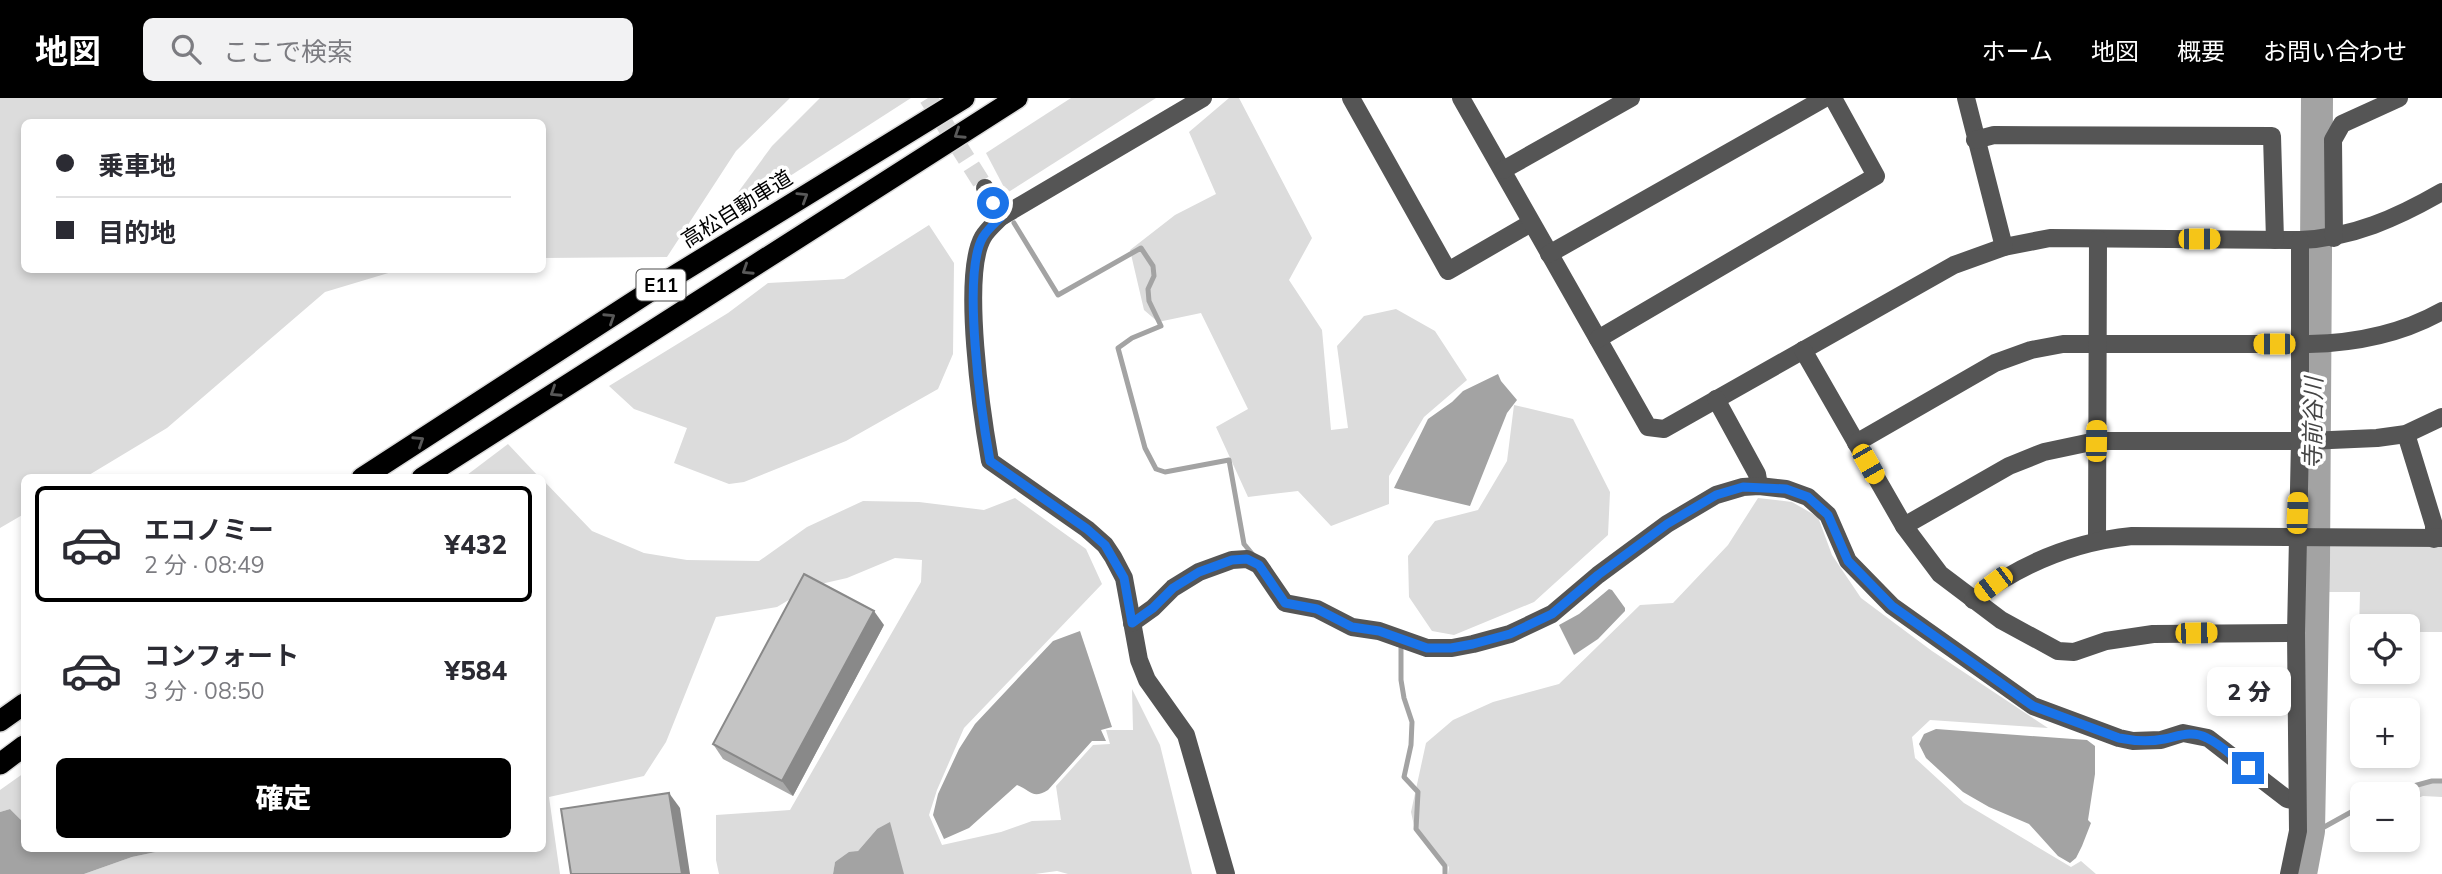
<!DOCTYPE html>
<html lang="ja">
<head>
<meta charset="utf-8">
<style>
  :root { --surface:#fff; --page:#f2f2f3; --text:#2b2b33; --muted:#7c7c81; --line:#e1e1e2; --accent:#000 }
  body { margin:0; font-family:Mulish,"Noto Sans JP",sans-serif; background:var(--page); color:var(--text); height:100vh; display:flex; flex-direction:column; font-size:26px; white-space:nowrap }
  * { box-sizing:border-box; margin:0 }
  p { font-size:23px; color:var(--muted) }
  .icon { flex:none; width:38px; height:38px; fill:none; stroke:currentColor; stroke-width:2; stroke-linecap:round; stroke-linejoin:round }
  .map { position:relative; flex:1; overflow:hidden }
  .drawer { position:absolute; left:21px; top:376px; width:525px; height:378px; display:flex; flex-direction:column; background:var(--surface); border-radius:10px; box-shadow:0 4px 10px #0003 }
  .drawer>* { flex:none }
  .banner { position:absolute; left:21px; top:21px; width:525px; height:154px; border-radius:10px; box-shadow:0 4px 10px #0003; display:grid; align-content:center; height:154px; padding:0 35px; background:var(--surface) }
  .buttons { position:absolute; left:2350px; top:516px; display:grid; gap:14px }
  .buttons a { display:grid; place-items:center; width:70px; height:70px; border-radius:10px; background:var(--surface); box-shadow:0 4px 10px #0003; font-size:35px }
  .end { position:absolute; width:32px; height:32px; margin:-16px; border:9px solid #1a73e8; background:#fff; box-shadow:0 0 0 4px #fff }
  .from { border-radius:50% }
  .bubble { position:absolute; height:49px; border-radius:10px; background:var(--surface); box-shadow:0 4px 10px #0003; font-size:23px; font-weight:800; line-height:49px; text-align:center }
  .car { position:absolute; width:21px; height:42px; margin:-21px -10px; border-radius:9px; box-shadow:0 0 5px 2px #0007; background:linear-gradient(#f5c518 24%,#345 0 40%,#f5c518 0 76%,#345 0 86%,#f5c518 0) }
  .banner b { display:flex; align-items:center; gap:24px; height:66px; font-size:26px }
  .banner b+b { border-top:2px solid var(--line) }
  .banner i { width:18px; height:18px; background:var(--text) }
  ul { padding:12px 0 0; list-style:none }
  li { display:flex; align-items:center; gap:21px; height:116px; margin:0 14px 10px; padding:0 21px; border:4px solid transparent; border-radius:10px }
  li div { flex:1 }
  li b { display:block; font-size:26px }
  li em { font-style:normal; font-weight:800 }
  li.current { border-color:var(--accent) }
  li>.icon { width:63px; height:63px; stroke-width:1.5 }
  .primary-button { display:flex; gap:14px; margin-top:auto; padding:14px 35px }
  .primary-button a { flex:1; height:80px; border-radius:10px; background:var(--accent); color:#fff; font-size:28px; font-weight:800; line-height:80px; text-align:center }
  header { display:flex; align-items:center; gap:42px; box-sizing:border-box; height:98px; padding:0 35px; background:var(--accent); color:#fff }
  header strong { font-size:33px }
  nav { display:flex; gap:38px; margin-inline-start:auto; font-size:24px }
  .search { width:490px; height:63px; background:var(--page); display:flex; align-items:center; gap:18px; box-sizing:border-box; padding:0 24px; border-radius:10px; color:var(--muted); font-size:26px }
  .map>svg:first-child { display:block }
</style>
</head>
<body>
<header>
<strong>地図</strong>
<div class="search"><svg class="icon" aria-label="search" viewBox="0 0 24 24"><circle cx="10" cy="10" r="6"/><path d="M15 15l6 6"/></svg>ここで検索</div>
<nav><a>ホーム</a><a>地図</a><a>概要</a><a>お問い合わせ</a></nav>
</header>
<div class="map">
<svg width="2442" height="776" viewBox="0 0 2442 776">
  <rect width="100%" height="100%" fill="#fff"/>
  <g fill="#dcdcdc">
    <polygon points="0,0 790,0 736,53 667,159 543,160 542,24 24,24 24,172 415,172 395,173 325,194 167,330 84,380 24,380 24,416 0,430"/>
    <polygon points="820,0 911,0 714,127 772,48"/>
    <polygon points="1071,0 1156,0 1007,95 986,55"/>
    <polygon points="1229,0 1239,0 1312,140 1289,182 1322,232 1331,332 1348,330 1337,248 1364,218 1396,211 1435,233 1467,282 1424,319 1389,378 1389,406 1331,428 1298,393 1248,399 1216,329 1248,311 1201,215 1158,224 1144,212 1130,152 1175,117 1216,96 1189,34"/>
    <polygon points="929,127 954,165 953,256 938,291 846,343 744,384 729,386 674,365 687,330 634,311 609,288 728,215 768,185 844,181"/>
    <polygon points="1514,307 1573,321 1610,394 1608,437 1534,504 1454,537 1432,533 1409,499 1408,458 1435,423 1478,412 1507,363"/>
    <polygon points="508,346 540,380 463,380"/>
    <polygon points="543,382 592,433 644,455 687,462 759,463 807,429 863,403 919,404 984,412 1015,400 1086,451 1102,486 964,630 937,692 929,717 942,747 1001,734 1032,723 1061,722 1056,688 1093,647 1110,646 1106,632 1133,632 1132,591 1160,647 1192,776 1068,776 1057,773 1035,776 903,776 877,731 858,753 835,764 833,776 719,776 716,762 716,717 790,712 921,484 922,462 895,460 847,480 812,488 777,509 716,519 666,644 644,678 549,699 560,776 84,776 132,759 170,751 542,751"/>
    <polygon points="1758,400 1792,404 1818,419 1832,457 1861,500 1932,553 2048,630 1930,622 1912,639 1915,660 1964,705 2071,769 2081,763 2096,776 1448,776 1449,769 1415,732 1411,714 1426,645 1453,622 1493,604 1559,586 1640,507 1673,505 1728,447"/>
    <polygon points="2323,446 2442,446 2442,534 2408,534 2408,528 2362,528 2362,533 2359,533 2360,494 2323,494"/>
    <polygon points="24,675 24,725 10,711 0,714 0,692"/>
    <polygon points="2430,681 2442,682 2442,699 2423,698 2408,704 2408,696 2389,696"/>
  </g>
  <g fill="#a3a3a3">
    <polygon points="1498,276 1501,283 1517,302 1507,315 1470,408 1394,390 1428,321 1452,304 1463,293"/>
    <polygon points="1609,491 1612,492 1625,510 1625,513 1598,541 1574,557 1559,527 1579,516"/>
    <path d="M1080,533l32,96 -11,3 5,11h-14l-44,49c-16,10 -17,0 -31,-5l-48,43 -25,11 -11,-24 5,-21 21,-45 16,-25 78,-83z"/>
    <polygon points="1936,631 2087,642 2095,648 2095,676 2088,722 2091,725 2082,748 2076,760 2070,765 2058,758 2029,726 1989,709 1963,694 1926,660 1919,646 1924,636"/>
    <polygon points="10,711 24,725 24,751 170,751 132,759 84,776 0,776 0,714"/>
    <polygon points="890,724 904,776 833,776 835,764 849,754 858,753 877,731"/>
  </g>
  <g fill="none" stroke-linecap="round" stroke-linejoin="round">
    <g stroke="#a3a3a3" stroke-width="5">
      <polyline points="1014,125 1058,197 1141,150 1153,168 1154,178 1148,191 1149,203 1161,228 1132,240 1118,250 1145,350 1156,371 1165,374 1229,362 1244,446 1254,458"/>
      <polyline points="1397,546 1401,547 1401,582 1404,600 1412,624 1411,647 1404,679 1418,694 1416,731 1445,768 1445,776"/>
      <polyline points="2384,696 2432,683 2442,683"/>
      <polyline points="2309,733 2317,733 2362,708"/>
    </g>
    <polyline stroke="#a3a3a3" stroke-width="32" points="2301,776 2309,733 2314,464 2317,0"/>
    <polyline stroke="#d9d9d9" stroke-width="18" stroke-dasharray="18 9" stroke-linecap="butt" points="928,0 985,90"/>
    <defs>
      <g id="highway">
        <polyline points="362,380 655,190 964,0"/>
        <polyline points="422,380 1017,0"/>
        <polyline points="0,623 24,606"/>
        <polyline points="0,666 24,648"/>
      </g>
    </defs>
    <use href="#highway" stroke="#dbdbdb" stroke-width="24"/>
    <g stroke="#555" stroke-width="18">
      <path d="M1203,0l-202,119c-6,6 -14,13 -18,20 -22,38 -1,179 7,224l97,68 18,16 8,12 11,21 15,82 8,20 39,55 40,139"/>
      <polyline points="1351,0 1448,173 1531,125"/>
      <path d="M1461,0l187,329 16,2 290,-164 50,-18 46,-9 250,2c52,-2 97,-22 142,-48"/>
      <polyline points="1966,0 2004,149"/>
      <polyline points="1975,42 1994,37 2272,38 2275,142"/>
      <polyline points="1503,72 1631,0"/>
      <polyline points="985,90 1001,119"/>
      <polyline points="2334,140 2333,42 2342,26 2399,0"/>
      <polyline points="1549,156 1825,0"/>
      <polyline points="1598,241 1876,78 1833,0"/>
      <polyline points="1803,252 1904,428 1940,476 2001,522 2058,553 2074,554 2106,543 2153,536 2296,535"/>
      <polyline points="1716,301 1757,376 1759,388"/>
      <polyline points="2406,336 2434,427 2434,441"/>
      <path d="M1856,345l139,-80 36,-13 32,-6h246c46,-1 92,-10 133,-33"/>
      <polyline points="1904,428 2009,368 2044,354 2096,343 2308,343 2377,340 2406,336 2442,319"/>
      <polyline points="2097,442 2098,141"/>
      <path d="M1973,502c47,-36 100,-58 159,-64l310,2"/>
      <polyline points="1132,525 1153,510 1173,490 1199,474 1232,462 1247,461 1259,467 1285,505 1317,511 1352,529 1379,533 1427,550 1452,550 1473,546 1510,536 1552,516 1598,477 1667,426 1716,397 1743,389 1759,388 1786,391 1808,399 1828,417 1848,463 1892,508 2033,608 2119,640 2133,643 2161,642 2183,635 2208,640 2287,701 2297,703"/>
      <polyline points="2289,776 2298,733 2296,535 2300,343 2300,142"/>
    </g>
    <use href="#highway" stroke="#000" stroke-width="21"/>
  </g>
  <polygon fill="#a9a9a9" points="884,527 793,698 723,661 713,646"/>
  <g fill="#898989">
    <polygon points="874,513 884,527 793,698 782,683"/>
    <polygon points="669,695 680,710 690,776 682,776"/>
  </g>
  <g fill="#c4c4c4" stroke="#898989" stroke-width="2">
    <polygon points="804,476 874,513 782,683 713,646"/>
    <polygon points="669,695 682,776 571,776 561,711"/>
  </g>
  <defs><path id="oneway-chevron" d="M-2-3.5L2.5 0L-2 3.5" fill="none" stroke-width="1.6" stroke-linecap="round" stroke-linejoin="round" transform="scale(1.75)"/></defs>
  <g stroke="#595959">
    <use href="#oneway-chevron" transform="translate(959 36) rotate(147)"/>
    <use href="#oneway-chevron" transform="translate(803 99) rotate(-32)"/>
    <use href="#oneway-chevron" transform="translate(747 172) rotate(147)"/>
    <use href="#oneway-chevron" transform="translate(610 220) rotate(-33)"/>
    <use href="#oneway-chevron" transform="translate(555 294) rotate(147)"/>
    <use href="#oneway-chevron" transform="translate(419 343) rotate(-33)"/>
  </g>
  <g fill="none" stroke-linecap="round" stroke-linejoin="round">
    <path stroke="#1a73e8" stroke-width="9" d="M993,105l8,14c-6,6 -14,13 -18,20 -22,37 -1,180 7,224l97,68 18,16 19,33 8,45 21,-15 20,-20 26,-16 33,-12 15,-1 12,6 26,38 32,6 35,18 27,4 48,17h24l22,-4 37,-10 42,-20 46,-39 69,-51 49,-29 27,-8 43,2 22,8 20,18 20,46 44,45 141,100 86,32c15,3 30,4 45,1 15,-3 28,-9 43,-1 15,7 28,21 41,30"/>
  </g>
  <g text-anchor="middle" stroke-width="7" stroke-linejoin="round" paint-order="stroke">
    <rect fill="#fff" stroke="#4c4c4c" stroke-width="2" x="636.5" y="171.5" width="49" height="31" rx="5"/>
    <g font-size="19" font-weight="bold" fill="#000">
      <text x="661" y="194">E11</text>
    </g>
    <g font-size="21" fill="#000" stroke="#fff">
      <text transform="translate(737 111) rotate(-32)" y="7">高松自動車道</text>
    </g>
    <g font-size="23" font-style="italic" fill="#444" stroke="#fff">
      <text transform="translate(2313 325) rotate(-89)" y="8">寺前谷川</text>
    </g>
  </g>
</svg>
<div class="buttons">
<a><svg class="icon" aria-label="locate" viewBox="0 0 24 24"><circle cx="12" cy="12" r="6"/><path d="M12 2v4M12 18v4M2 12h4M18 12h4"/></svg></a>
<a>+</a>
<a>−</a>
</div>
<i class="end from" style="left:993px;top:105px"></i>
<i class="end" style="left:2248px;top:670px"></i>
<div class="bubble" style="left:2207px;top:569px;width:84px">2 分</div>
<i class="car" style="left:2199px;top:141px;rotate:90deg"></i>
<i class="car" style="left:2274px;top:246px;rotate:270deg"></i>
<i class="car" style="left:2096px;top:343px;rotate:1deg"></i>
<i class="car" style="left:1868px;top:366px;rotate:150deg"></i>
<i class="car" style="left:2297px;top:415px;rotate:2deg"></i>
<i class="car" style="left:1993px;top:486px;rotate:233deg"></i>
<i class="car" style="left:2196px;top:535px;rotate:89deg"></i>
<div class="banner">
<b><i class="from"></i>乗車地</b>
<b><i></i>目的地</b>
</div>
<section class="drawer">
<ul>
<li class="current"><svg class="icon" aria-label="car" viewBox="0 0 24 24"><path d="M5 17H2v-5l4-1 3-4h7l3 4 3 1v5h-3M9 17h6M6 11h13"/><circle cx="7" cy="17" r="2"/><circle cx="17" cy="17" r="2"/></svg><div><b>エコノミー</b><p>2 分 · 08:49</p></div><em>¥432</em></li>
<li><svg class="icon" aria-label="car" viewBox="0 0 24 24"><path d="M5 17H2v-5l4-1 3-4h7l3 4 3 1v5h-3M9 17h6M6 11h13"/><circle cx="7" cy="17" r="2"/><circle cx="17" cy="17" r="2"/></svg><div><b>コンフォート</b><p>3 分 · 08:50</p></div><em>¥584</em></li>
</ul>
<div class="primary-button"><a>確定</a></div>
</section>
</div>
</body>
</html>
